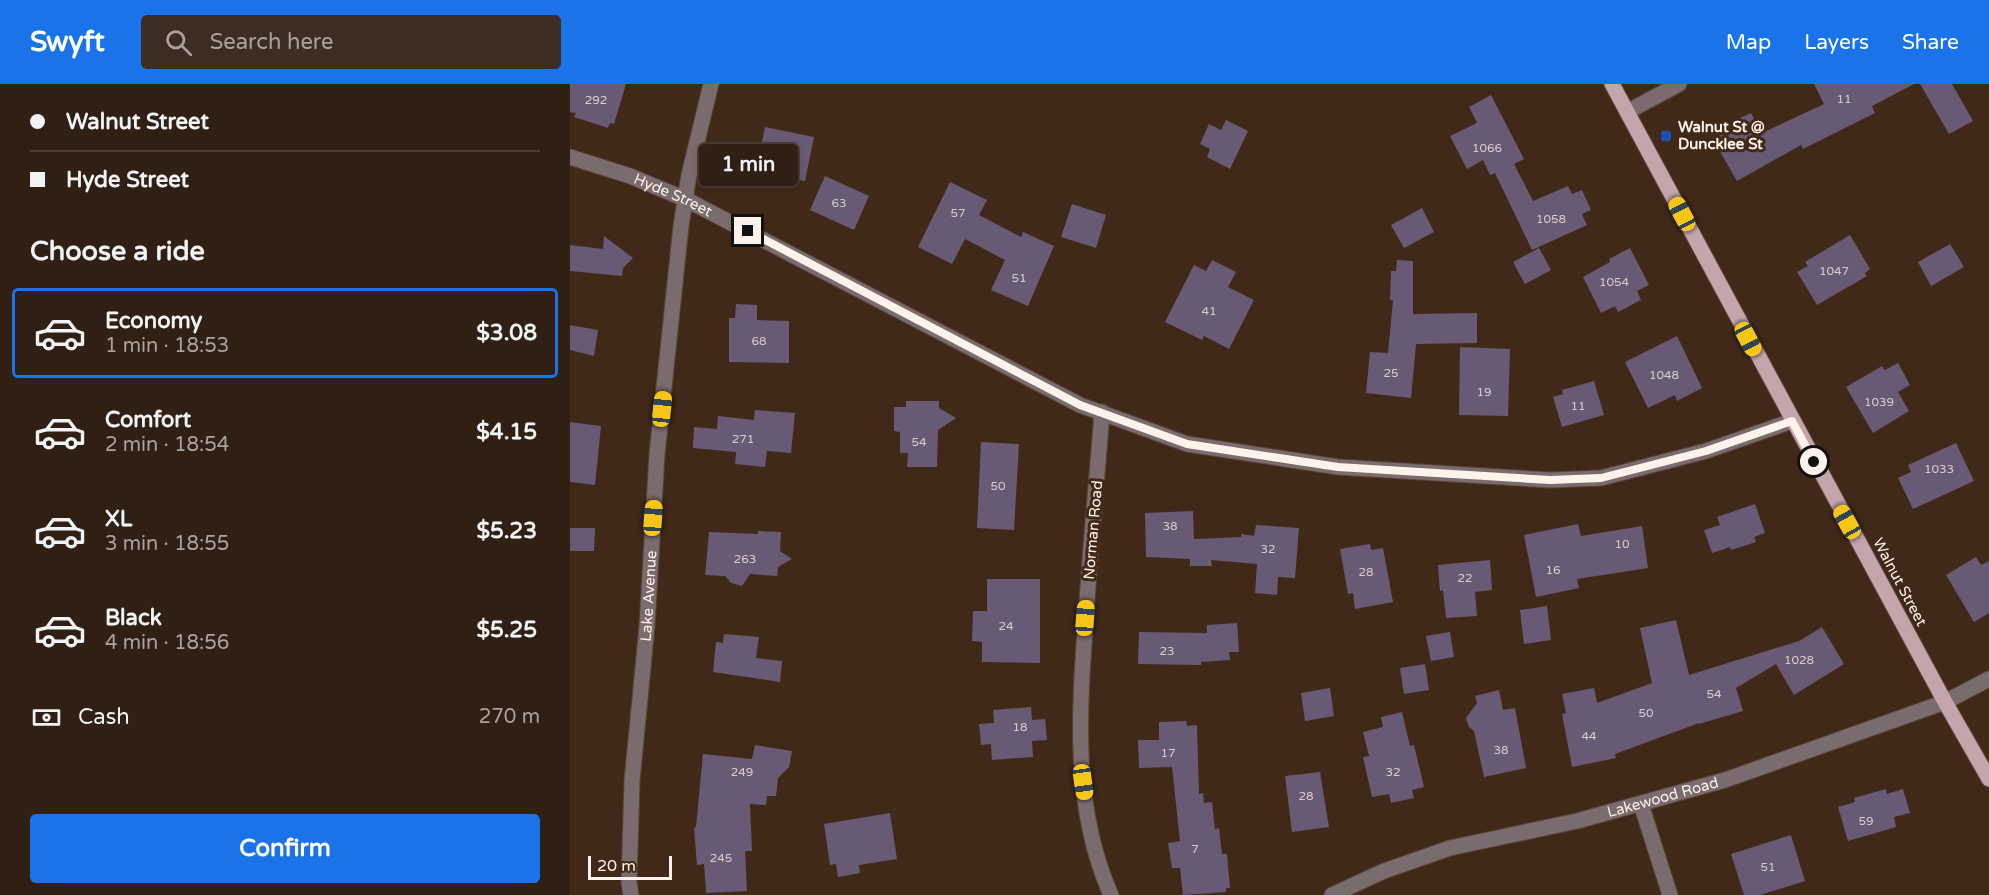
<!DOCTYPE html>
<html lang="en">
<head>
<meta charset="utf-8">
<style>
  :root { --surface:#301f13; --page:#3c2c21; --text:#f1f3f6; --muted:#a8a2a0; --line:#4b3d33; --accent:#1a73e8 }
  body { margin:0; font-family:"Varela Round",sans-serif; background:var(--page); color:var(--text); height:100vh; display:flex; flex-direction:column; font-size:22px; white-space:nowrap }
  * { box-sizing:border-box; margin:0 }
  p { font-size:20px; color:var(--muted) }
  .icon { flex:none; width:33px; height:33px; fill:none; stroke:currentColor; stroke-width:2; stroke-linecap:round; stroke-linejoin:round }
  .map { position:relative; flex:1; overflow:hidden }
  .sheet { display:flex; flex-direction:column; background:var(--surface); width:570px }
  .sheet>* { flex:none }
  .top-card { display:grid; align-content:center; height:132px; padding:0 30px; background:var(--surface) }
  .scale { position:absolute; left:18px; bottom:15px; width:84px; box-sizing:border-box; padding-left:6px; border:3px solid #fff2ea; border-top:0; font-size:16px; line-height:21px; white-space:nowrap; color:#fff2ea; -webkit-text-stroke:4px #402919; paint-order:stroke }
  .end { position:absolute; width:27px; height:27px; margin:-14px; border:8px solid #fff2ea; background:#111; box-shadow:0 0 0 3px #111 }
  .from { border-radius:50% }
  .bubble { position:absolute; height:42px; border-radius:6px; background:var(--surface); box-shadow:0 3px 9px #0003,0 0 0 2px var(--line); font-size:20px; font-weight:700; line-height:42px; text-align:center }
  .car { position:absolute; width:18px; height:36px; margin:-18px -9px; border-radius:8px; box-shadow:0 0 4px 2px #0007; background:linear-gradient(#f5c518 24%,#345 0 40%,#f5c518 0 76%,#345 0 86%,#f5c518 0) }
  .top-card b { display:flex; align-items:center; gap:21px; height:57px; font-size:22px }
  .top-card b+b { border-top:2px solid var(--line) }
  .top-card i { width:15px; height:15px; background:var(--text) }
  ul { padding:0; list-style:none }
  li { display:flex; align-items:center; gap:18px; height:90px; margin:0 12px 9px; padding:0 18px; border:3px solid transparent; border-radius:6px }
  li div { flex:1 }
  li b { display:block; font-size:22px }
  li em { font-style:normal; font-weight:700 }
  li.current { border-color:var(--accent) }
  li>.icon { width:54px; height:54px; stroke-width:1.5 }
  h2 { padding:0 30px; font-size:27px; line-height:72px }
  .pay { display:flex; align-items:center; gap:15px; height:66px; padding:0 30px; font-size:22px }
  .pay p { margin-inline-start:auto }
  .primary-button { display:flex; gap:12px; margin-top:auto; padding:12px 30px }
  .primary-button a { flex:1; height:69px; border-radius:6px; background:var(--accent); color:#fff; font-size:24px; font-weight:700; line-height:69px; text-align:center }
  header { display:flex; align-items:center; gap:36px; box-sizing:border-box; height:84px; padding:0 30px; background:var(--accent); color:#fff }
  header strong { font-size:28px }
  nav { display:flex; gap:33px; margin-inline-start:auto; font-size:21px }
  .search { width:420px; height:54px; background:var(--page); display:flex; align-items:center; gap:15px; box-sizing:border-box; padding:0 21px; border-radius:6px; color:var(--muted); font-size:22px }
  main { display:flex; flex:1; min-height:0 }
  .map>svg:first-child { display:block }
</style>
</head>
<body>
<header>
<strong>Swyft</strong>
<div class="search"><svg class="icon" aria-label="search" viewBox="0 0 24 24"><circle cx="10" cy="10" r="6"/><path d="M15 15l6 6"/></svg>Search here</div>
<nav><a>Map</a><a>Layers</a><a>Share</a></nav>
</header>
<main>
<section class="sheet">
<div class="top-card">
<b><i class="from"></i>Walnut Street</b>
<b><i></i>Hyde Street</b>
</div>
<h2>Choose a ride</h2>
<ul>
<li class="current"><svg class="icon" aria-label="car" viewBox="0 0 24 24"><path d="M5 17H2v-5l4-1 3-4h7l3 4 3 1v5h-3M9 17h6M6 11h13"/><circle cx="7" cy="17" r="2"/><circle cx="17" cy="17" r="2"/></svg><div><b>Economy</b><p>1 min · 18:53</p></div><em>$3.08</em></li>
<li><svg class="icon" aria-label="car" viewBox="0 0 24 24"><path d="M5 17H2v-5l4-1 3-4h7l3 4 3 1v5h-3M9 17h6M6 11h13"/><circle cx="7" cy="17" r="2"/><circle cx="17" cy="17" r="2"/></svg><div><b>Comfort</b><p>2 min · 18:54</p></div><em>$4.15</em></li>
<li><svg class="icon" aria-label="car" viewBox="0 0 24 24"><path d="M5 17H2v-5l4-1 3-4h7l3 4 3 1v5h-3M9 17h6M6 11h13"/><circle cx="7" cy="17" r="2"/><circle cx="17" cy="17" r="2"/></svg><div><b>XL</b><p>3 min · 18:55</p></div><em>$5.23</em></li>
<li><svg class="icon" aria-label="car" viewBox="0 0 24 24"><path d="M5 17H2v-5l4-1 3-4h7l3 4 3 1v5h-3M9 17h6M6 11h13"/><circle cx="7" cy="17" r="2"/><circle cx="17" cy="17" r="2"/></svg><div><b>Black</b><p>4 min · 18:56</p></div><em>$5.25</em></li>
</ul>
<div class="pay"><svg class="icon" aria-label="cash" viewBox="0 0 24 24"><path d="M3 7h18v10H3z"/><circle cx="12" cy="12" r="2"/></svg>Cash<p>270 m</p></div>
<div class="primary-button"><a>Confirm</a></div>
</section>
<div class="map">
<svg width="1419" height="811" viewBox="0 0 1419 811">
  <rect width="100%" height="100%" fill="#402919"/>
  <g fill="#685a74">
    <polygon points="0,0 56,0 44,40 40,39 38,44 4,33 6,29 0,28"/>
    <polygon points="1244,0 1344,0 1302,22 1305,29 1233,65 1231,61 1167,97 1142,54 1164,42 1170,34 1181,29 1192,49 1254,20"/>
    <polygon points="1350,0 1382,0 1403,37 1379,50"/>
    <polygon points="921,11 954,75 944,80 963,117 998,102 1002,110 1012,106 1021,126 1012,130 1017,141 962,166 925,89 920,91 913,76 897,85 880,52 907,39 899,23"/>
    <polygon points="656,36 678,47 660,85 637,73 640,65 630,60 639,40 651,46"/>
    <polygon points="195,43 244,53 235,97 186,87"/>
    <polygon points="255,92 299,112 284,146 240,126"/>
    <polygon points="380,98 417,116 409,131 451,153 453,148 484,162 458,222 421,206 435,176 395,155 382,180 348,163"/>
    <polygon points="502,120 536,131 526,164 491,153"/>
    <polygon points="852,124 864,148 834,164 821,141"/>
    <polygon points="1280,151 1300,185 1295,189 1297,192 1247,221 1227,188 1238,182 1235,178"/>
    <polygon points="34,152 63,174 53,184 52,192 0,187 0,161 33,165"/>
    <polygon points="1380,160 1394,183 1361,202 1348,178"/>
    <polygon points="969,164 981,186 955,200 943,178"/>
    <polygon points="1060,164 1079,201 1067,207 1071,216 1048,228 1045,222 1031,229 1013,193 1040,178 1039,175"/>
    <polygon points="642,176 666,188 658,203 684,216 659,265 634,252 632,256 595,238 624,181 636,187"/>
    <polygon points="827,176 843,177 843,230 907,229 907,259 846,260 841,314 796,309 800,268 818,269 823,216 820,216 821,187 826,187"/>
    <polygon points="166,220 187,221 187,236 219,237 219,279 159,278 159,234 165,234"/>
    <polygon points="0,241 28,246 24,272 0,266"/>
    <polygon points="1107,252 1132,304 1107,317 1105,311 1078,324 1055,278"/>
    <polygon points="890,263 940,265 938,332 889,331"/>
    <polygon points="1328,279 1340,301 1328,308 1339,327 1303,349 1276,303 1312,282 1315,286"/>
    <polygon points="1024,297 1034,331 992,343 983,313 993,310 992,306"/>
    <polygon points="336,317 369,317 369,324 386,334 368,346 367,383 337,383 338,369 330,369 330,348 324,347 324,323 336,323"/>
    <polygon points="185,326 225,329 221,369 197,367 195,383 165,380 166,368 123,364 124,343 147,345 148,332 184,336"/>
    <polygon points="0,338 31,342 25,401 0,398"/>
    <polygon points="411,358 449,360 444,446 407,444"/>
    <polygon points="1386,359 1404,397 1343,425 1328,394 1341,388 1338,381"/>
    <polygon points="1185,420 1195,449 1184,453 1186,458 1161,466 1160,463 1142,469 1134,446 1150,441 1147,433"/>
    <polygon points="623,427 624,455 671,453 671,450 684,452 686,441 729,444 725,494 708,493 707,511 685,509 687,480 641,476 642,482 620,482 620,475 576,473 575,429"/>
    <polygon points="1008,440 1011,452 1072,442 1078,484 1007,495 1009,504 966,513 954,451"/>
    <polygon points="0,444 25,444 24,467 0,467"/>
    <polygon points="188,447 211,448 210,467 222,475 208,483 207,492 180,490 172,502 161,499 155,492 135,491 139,448 188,450"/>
    <polygon points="800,460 801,466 813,464 823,518 785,525 783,509 778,510 770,465"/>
    <polygon points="1406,473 1411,481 1419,477 1419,529 1404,538 1376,491"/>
    <polygon points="920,476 922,506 905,508 907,532 876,534 873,506 870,507 868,481"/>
    <polygon points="417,495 470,495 470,579 412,578 412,558 402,557 403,527 417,527"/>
    <polygon points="977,522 981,556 954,560 950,526"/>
    <polygon points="1106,536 1119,591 1229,557 1252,543 1274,580 1224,611 1206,580 1166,604 1173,627 1129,640 1129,639 1045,670 1046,674 1002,683 992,630 996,629 992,610 1024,604 1027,619 1082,599 1070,544"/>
    <polygon points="667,539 669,568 659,568 660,576 631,578 631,581 568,580 569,548 637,549 637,541"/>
    <polygon points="880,548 884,573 861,577 856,552"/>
    <polygon points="154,550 189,553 186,574 212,577 210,598 143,588 146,558 153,559"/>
    <polygon points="855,580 859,606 834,610 830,584"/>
    <polygon points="760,604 764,632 735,637 731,609"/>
    <polygon points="929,606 933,626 945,624 956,684 914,693 904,647 899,643 896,634 907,619 905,612"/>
    <polygon points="461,623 462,636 475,635 477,656 462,657 463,673 422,676 421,660 411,661 409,640 424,639 423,626"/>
    <polygon points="832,628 840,662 844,661 854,703 842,706 844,714 821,719 819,710 802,713 793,673 799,672 793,648 813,643 811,633"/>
    <polygon points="616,637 617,642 627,641 629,710 633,709 634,719 642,718 645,745 649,744 652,770 657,770 660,804 656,804 656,808 613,811 610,784 602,784 598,759 610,757 602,683 569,684 568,656 589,656 589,638"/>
    <polygon points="185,661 222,667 219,683 208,694 206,712 197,712 196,721 180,720 182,767 175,767 177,807 136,809 134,780 127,781 124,744 126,743 133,670 182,675"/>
    <polygon points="750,688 759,743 722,748 715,692"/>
    <polygon points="1316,705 1317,710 1333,705 1340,729 1324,733 1326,743 1278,757 1268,723 1285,718 1284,714"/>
    <polygon points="320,729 327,775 289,781 290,789 268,793 266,780 260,781 254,740"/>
    <polygon points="1221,751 1235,797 1190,811 1174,811 1161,770"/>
  </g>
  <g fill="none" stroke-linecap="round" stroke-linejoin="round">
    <defs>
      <g id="minor">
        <polyline points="1057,28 1109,0"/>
        <path id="s1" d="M0,73l60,19 55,23 395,206 107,39 151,23 212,13 51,-2 105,-27 86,-30"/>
        <path d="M532,328c-5,68 -12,137 -16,205 -7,93 -14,191 25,278"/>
        <polyline points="1071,720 1100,811"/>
        <path id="s2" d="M61,811l-2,-12 3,-102 15,-155 10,-172 24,-228 8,-51 22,-91"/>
        <path id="s3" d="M762,811l52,-24 66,-23 127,-27 148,-41 220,-78 44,-23"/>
      </g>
      <polyline id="major" points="1042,0 1375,618 1419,695"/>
    </defs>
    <use href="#minor" stroke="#5b4536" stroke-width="17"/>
    <use href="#major" stroke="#5b4536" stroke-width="17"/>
    <use href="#minor" stroke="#7a6b6e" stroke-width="15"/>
    <use href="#major" stroke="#c4a5ac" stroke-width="15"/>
  </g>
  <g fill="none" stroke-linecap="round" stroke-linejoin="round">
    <polyline stroke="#fff2ea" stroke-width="8" points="178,147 510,321 617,360 768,383 980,396 1031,394 1136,367 1222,337 1244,378"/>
  </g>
  <rect fill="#1a4fb4" stroke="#402919" stroke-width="2" x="1090" y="46" width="12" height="12" rx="3"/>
  <g text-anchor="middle" stroke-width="6" stroke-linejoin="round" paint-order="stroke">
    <g font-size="12" fill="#d9cccc">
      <text x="1274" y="19">11</text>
      <text x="26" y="20">292</text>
      <text x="917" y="68">1066</text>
      <text x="269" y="123">63</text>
      <text x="388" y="133">57</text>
      <text x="981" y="139">1058</text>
      <text x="1264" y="191">1047</text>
      <text x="449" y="198">51</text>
      <text x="1044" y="202">1054</text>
      <text x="639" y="231">41</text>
      <text x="189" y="261">68</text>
      <text x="821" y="293">25</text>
      <text x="1094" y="295">1048</text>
      <text x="914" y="312">19</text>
      <text x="1309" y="322">1039</text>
      <text x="1008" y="326">11</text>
      <text x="173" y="359">271</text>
      <text x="349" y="362">54</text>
      <text x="1369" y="389">1033</text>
      <text x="428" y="406">50</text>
      <text x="600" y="446">38</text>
      <text x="1052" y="464">10</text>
      <text x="698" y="469">32</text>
      <text x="175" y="479">263</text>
      <text x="983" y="490">16</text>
      <text x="796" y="492">28</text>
      <text x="895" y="498">22</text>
      <text x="436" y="546">24</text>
      <text x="597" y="571">23</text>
      <text x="1229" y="580">1028</text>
      <text x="1144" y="614">54</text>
      <text x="1076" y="633">50</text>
      <text x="450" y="647">18</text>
      <text x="1019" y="656">44</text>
      <text x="931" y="670">38</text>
      <text x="598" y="673">17</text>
      <text x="172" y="692">249</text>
      <text x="823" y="692">32</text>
      <text x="736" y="716">28</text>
      <text x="1296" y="741">59</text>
      <text x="625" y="769">7</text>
      <text x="151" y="778">245</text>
      <text x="1198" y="787">51</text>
    </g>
    <g font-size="15" font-weight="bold" fill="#fff2ea" stroke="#402919" text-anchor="start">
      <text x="1108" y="48">Walnut St @<tspan x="1108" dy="17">Duncklee St</tspan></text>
    </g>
    <g font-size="15" fill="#fff2ea" stroke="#402919">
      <text dy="5" stroke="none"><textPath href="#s1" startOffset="110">Hyde Street</textPath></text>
      <text transform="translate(523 446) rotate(-85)" y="5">Norman Road</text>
      <text transform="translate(1330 498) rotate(62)" y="5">Walnut Street</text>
      <text dy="5" stroke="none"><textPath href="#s2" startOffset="300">Lake Avenue</textPath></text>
      <text dy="5" stroke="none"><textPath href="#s3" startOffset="346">Lakewood Road</textPath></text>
    </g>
  </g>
</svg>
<div class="scale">20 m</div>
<i class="end from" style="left:1244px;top:378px"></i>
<i class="end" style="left:178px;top:147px"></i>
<div class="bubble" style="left:129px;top:60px;width:99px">1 min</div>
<i class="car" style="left:1112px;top:130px;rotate:332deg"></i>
<i class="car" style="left:1178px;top:255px;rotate:152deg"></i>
<i class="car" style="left:92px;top:325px;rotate:6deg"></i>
<i class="car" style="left:83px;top:434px;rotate:4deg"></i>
<i class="car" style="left:1277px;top:438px;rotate:331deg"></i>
<i class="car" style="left:515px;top:534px;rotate:4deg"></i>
<i class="car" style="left:513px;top:698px;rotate:172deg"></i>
</div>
</main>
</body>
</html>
